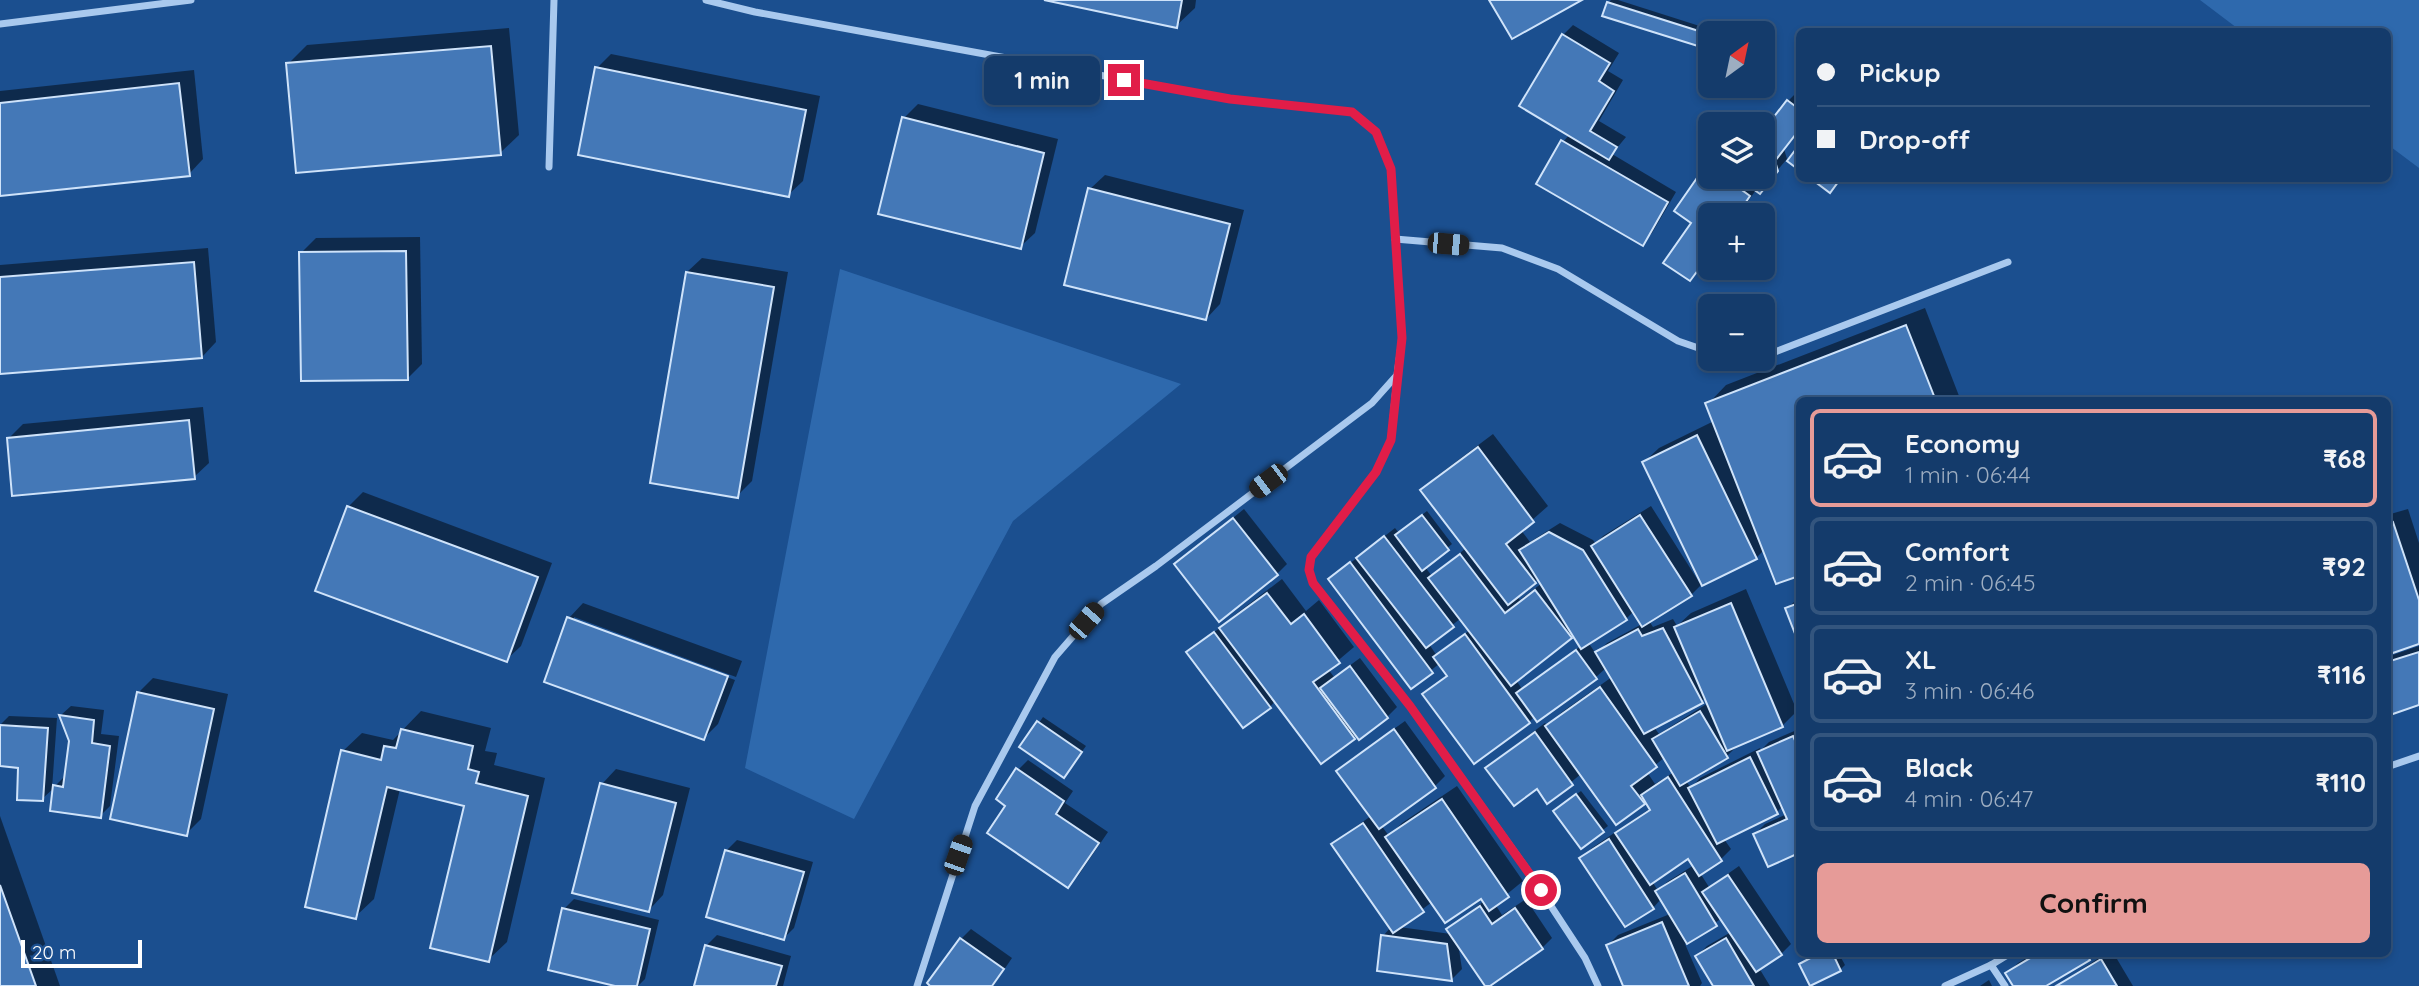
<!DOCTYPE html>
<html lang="en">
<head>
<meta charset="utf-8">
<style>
  :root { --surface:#143b6b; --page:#1d4271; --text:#f1f3f6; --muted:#9dadc1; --line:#33557e; --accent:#e69b98 }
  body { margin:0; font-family:Quicksand,sans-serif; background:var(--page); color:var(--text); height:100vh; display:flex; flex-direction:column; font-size:26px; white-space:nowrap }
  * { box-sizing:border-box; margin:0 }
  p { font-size:23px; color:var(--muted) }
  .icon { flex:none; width:38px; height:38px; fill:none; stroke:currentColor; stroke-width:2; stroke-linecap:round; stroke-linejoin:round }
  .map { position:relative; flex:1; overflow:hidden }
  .details { position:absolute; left:1796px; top:397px; width:595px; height:560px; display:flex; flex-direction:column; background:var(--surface); border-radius:10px; box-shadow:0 4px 10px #0003,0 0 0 2px var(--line) }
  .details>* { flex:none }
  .hud { position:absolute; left:1796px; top:28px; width:595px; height:154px; border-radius:10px; box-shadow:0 4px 10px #0003,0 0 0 2px var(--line); display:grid; align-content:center; height:154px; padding:0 21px; background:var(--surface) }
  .needle { width:46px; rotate:33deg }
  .tools { position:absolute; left:1698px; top:21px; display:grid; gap:14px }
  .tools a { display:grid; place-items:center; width:77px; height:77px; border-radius:10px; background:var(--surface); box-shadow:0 4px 10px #0003,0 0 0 2px var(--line); font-size:35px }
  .scale { position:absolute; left:21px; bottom:18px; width:121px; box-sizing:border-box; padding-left:7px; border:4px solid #fff; border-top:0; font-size:19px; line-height:24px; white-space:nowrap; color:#fff; -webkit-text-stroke:5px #1b4f8f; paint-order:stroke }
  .end { position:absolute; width:32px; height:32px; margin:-16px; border:9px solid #e11d48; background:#fff; box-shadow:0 0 0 4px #fff }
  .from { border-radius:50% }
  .bubble { position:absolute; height:49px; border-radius:10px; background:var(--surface); box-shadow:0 4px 10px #0003,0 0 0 2px var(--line); font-size:23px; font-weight:800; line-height:49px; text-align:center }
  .car { position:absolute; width:21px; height:42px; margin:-21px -10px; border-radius:9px; box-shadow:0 0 5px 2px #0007; background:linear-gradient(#222 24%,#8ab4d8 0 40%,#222 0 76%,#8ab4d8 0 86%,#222 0) }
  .hud b { display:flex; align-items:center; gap:24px; height:66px; font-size:26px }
  .hud b+b { border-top:2px solid var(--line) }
  .hud i { width:18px; height:18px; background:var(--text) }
  ul { padding:12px 0 0; list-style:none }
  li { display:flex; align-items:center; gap:21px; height:98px; margin:0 14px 10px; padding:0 7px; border:4px solid var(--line); border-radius:10px }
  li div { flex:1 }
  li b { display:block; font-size:26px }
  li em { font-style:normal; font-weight:800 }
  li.selected { border-color:var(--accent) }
  li>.icon { width:63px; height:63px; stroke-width:1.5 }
  .button { display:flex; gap:14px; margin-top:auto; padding:14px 21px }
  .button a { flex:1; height:80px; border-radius:10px; background:var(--accent); color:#111; font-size:28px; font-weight:800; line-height:80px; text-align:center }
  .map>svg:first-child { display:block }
</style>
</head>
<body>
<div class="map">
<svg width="2419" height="986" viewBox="0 0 2419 986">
  <rect width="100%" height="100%" fill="#1b4f8f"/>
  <g fill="#2e69ad">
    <polygon points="2200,0 2419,0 2419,168 2387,144 2387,32 2241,31"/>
    <polygon points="840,269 1181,384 1013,521 854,819 745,768"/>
  </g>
  <g fill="#0007" fill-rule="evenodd">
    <polygon points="1052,0 1196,0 1195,8 1176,26"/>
    <polygon points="1611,0 1618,0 1709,29 1705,40 1700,45 1608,3"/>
    <polygon points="1573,25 1619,53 1608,71 1623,80 1599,121 1626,137 1612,154 1676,192 1652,233 1642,243 1563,142 1570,134 1563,35"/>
    <polygon points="509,28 519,135 500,153 288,64 307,45"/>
    <polygon points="611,54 820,96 803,181 788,195 597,68"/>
    <polygon points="194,70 203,159 189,174 0,194 0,91"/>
    <polygon points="1798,91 1799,131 1784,149 1787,159 1759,192 1756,190 1738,215 1710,215 1710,255 1690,279 1693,222 1676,211 1710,164 1710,177 1762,177 1788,101"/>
    <polygon points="918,104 1058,139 1035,233 1020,247 904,118"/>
    <polygon points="1105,175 1244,210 1220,304 1206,319 1090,189"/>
    <polygon points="420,237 422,364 407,379 301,253 316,238"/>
    <polygon points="208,248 216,342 202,357 0,372 0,265"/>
    <polygon points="702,258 788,272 752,481 737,496 687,272"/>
    <path d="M1925,308l36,93h-162v173l-34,-25 -9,9 -54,26 -11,11 -42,26 4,6 20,-8 4,7 14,-13 55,-24 51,122 -15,15 -47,19 1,2 -10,10 -40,24 5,7 9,-10 60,-30 1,2 8,-8 30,-13v123l-44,-18 10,-10 22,-10 -4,-8 -6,6 -53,27 7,10 -10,10 -21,14 9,14 30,-21 52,78 -10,10 -22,14 11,18h-55l-18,-30 10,-10 24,-14 -9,-14 -37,26 17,39 -2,3h-75l-17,-41 10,-10 52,-21 -9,-15 -8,9 -71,-50 10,-10 59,-40 -5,-8 -2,3 -63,-29 -34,28 -10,-15 -49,-19 10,-10 47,-35 3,3 14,-14 50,-35 -6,-9 -10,9 -59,43 -2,-4 -6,6 -105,-28 24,-20 -8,-11 -28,23 -82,-107 65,-51 4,5 28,-22 25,33 -27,23 7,9 34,-28 -43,-57 14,-15 56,-42 55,72 -27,24 9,12 30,-19 33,17 3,4 7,-8 48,-30 48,76 2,-2 -57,-118 15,-14 55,-27 -6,-17 18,-19zM1539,578l3,5 -22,17 -3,-4zM1634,611l8,13 -35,19 -11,11 -8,-12 38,-23zM1461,618l9,12 -33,26 -8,-12zM1574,634l7,12 -59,43 -6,-9zM1706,698l2,5 -49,31 -5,-7zM1665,757l9,15 -19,12 -8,-12zM1689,857l5,8 -27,17 -9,9 -6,-10z"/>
    <polygon points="203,407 209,463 194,477 9,438 23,424"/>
    <polygon points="363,492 552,563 521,646 506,660 348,507"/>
    <polygon points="1244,509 1287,564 1277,574 1176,564"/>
    <polygon points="2408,509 2419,543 2419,642 2387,653 2387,515"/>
    <polygon points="1282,579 1306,611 1319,600 1354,647 1328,669 1334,677 1360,658 1397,707 1387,717 1354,737 1275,701 1270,707 1188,652 1198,642 1225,625 1236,614"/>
    <polygon points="1799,597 1799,639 1787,609"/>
    <polygon points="583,603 742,661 736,677 574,617 574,621 735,680 718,724 704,738 546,681 569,618"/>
    <polygon points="2419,646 2419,704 2387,709 2387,657"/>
    <polygon points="153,678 228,694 201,819 186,834 138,693"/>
    <polygon points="71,706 104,710 101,734 119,736 110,806 100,816 55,787 42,799 20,766 0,765 0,725 9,716 57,718 52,789 65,776 71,740 61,715"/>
    <polygon points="421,711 491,728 485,751 497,753 494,765 545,778 507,942 488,960 466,805 400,789 374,899 355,917 343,751 362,733 393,740"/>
    <polygon points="1043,717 1086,746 1064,776 1022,747"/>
    <path d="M1405,721l40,55 -10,10 -54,39 8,11 13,-13 55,-37 66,95 -28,23 7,11 24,-16 26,39 -10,10 -84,-5 4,26 -10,10 -74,-9 5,-34 8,-9 -57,-82 10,-10 27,-19 -32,-45 10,-10zM1481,897l3,4 -36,28 3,5 -52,-7 33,-25z"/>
    <polygon points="1028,760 1073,791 1065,803 1108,832 1078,876 1068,886 1007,805 1018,770"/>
    <polygon points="616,769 690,788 663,895 649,910 602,784"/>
    <polygon points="1581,791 1608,826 1582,846 1560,807"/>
    <polygon points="0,816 60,986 0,986"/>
    <polygon points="737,840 813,862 794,928 784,938 708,916 727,850"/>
    <polygon points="574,899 659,920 645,979 638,986 623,986 564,909"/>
    <polygon points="971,929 1012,958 993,986 933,986 929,983 961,939"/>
    <polygon points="717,935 791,956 783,986 696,986 707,945"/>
    <polygon points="1817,954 1839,954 1845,965 1840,970 1801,964"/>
    <polygon points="2033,954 2094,954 2043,986 2015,986 2008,973 2018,963"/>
    <polygon points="2105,954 2114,954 2133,986 2056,986"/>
    <polygon points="1989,980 1992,986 1980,986"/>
  </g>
  <g fill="#4478b7" stroke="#cfe3fa" stroke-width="2">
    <polygon points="1044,0 1182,0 1177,28"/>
    <polygon points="1489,0 1582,0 1512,39"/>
    <polygon points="1607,2 1705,33 1701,47 1602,16"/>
    <polygon points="1562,34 1610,63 1599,81 1614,91 1590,131 1617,147 1609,160 1519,106"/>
    <polygon points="491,46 501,155 296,173 286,63"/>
    <polygon points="595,67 806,110 789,197 578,155"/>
    <polygon points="179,83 190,176 0,196 0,103"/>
    <polygon points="1787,100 1799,109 1799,130 1775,161 1778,171 1760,194 1736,177 1762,177 1762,132"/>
    <polygon points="902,117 1044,153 1021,249 878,214"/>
    <polygon points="1561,140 1668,202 1643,246 1536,184"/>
    <polygon points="1799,145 1799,170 1787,161"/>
    <polygon points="1706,165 1710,167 1710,177 1724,177 1750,196 1737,215 1710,215 1710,254 1690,281 1663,263 1691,223 1674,211"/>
    <polygon points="1810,178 1841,178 1830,193"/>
    <polygon points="1088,188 1230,224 1206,320 1064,285"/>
    <polygon points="406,251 408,380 301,381 299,252"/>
    <polygon points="194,262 202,358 0,374 0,277"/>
    <polygon points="686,272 774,287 738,498 650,483"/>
    <polygon points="1906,325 1936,401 1799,401 1799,576 1776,584 1705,403"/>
    <polygon points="189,420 195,479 12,496 7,438"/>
    <polygon points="1697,435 1757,559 1702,586 1642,462"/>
    <polygon points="1478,447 1534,522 1506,544 1536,583 1508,605 1420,490"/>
    <polygon points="347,506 538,577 507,662 315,591"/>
    <polygon points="1422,515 1449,550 1422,571 1395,535"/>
    <polygon points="1640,515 1692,596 1642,627 1591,546"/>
    <polygon points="1233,518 1278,575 1219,622 1174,564"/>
    <polygon points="2393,522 2419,600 2419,644 2387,655 2387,524"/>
    <polygon points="1549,532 1583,550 1627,620 1581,649 1519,550"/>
    <polygon points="1384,536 1454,627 1426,648 1356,558"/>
    <polygon points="1460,554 1505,613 1535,590 1572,638 1511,686 1428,578"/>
    <polygon points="1350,562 1433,673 1411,689 1328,579"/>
    <polygon points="1267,593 1291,624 1304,614 1340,663 1313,682 1355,739 1321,764 1219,628"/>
    <polygon points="1731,603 1783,727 1727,751 1674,627"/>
    <polygon points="1799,603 1799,644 1785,608"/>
    <polygon points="567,617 728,676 704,740 544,682"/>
    <polygon points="1663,628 1703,703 1644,734 1595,652 1638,629 1642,636"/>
    <polygon points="1214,632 1271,708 1243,728 1186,652"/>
    <polygon points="1465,634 1530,723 1474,764 1422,694 1447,676 1433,657"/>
    <polygon points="1576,650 1597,679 1537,722 1516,693"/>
    <polygon points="2419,652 2419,705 2387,716 2387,662"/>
    <polygon points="1350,666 1388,718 1359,740 1320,688"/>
    <polygon points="1600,687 1657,767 1631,786 1645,804 1616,825 1545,726"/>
    <polygon points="137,692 214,709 187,836 110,819"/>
    <polygon points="1700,711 1728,758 1680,786 1652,739"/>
    <polygon points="59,715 94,720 92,743 110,746 101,818 50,811 53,785 63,787 69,741"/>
    <polygon points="1037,721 1082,752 1064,778 1019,747"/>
    <polygon points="0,725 48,728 43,801 17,800 18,768 0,766"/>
    <polygon points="401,729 473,746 468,769 479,772 476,783 528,796 489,962 430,948 464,806 387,787 356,919 305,907 341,750 381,760 384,746 396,748"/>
    <polygon points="1394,729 1436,788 1379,829 1336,771"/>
    <polygon points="1535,732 1573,785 1547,804 1537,789 1514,806 1485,768"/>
    <polygon points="1793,736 1799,749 1799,853 1768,867 1753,834 1787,819 1757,752"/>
    <polygon points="1750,757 1778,814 1717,844 1688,788"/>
    <polygon points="1016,768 1064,801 1056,814 1099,843 1068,888 987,833 1005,806 996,799"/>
    <polygon points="1668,777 1722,861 1699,876 1688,859 1650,885 1615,833 1650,810 1641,795"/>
    <polygon points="600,783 676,803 649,912 572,893"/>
    <polygon points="1576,794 1604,832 1581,849 1553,811"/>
    <polygon points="1442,799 1509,897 1489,911 1481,899 1445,923 1385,837"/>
    <polygon points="1363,823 1424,912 1393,933 1331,844"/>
    <polygon points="1609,839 1654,909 1625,927 1579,858"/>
    <polygon points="725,850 804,872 784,940 706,917"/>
    <polygon points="1685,873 1717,926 1687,944 1655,891"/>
    <polygon points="1728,875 1782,955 1756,972 1702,892"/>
    <polygon points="0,885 36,986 0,986"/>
    <polygon points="1480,906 1492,924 1515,908 1543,949 1490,986 1485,986 1446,929"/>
    <polygon points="562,908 650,929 637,986 615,986 548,970"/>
    <polygon points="1662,922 1689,986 1623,986 1606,945"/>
    <polygon points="1381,935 1447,944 1452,981 1377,971"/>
    <polygon points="960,938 1004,969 992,986 930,986 927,983"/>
    <polygon points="1726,938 1754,986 1713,986 1695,956"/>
    <polygon points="705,945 782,966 776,986 694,986"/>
    <polygon points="1818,954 1833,954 1841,971 1810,986 1799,964"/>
    <polygon points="2037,954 2087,954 2090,960 2046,986 2013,986 2005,973"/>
    <polygon points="2101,959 2117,986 2056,986"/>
  </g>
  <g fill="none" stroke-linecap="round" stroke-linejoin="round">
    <g stroke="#a9c9ee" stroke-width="7">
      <polyline points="706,0 755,12 1230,99 1352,112 1376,132 1391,169 1402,338 1397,375 1372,403 1156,566 1101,604 1055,657 975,806 917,986"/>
      <polyline points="0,24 191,0"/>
      <polyline points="549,167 554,0"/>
      <polyline points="1395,239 1502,248 1558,269 1678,341 1710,352"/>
      <polyline points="1762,357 2008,262"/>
      <polyline points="1397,376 1391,440 1376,472 1311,557 1309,570 1313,583 1410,706 1526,868 1585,958 1598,986"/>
      <polyline points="2387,767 2419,756"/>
      <polyline points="1991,965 2005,986"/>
      <polyline points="1945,986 1991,965 2009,954"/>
    </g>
  </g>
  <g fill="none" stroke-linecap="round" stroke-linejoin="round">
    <polyline stroke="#e11d48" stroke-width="9" points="1124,80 1230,99 1352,112 1376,132 1391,169 1402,338 1391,440 1376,472 1311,557 1309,570 1313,583 1410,706 1541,890"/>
  </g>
</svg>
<div class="tools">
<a><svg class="needle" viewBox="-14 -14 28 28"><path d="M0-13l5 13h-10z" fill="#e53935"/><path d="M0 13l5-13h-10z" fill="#9dadc1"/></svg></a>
<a><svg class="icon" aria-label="layers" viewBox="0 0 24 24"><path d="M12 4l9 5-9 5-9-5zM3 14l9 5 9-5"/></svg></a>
<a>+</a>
<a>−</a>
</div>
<div class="scale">20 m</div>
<i class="end from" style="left:1541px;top:890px"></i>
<i class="end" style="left:1124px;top:80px"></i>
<div class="bubble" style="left:984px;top:56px;width:116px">1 min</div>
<i class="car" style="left:1448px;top:244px;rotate:95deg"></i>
<i class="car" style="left:1268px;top:481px;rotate:233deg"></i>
<i class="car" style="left:1086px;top:621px;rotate:41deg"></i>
<i class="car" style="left:958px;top:855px;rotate:19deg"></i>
<div class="hud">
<b><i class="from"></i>Pickup</b>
<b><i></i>Drop-off</b>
</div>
<section class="details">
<ul>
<li class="selected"><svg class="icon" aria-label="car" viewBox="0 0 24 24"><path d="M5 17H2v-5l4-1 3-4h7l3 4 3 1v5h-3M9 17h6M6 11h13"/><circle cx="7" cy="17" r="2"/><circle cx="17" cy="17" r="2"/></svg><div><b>Economy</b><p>1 min · 06:44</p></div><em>₹68</em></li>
<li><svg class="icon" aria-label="car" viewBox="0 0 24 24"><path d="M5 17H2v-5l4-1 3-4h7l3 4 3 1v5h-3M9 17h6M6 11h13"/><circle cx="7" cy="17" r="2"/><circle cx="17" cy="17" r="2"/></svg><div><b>Comfort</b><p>2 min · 06:45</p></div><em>₹92</em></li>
<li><svg class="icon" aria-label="car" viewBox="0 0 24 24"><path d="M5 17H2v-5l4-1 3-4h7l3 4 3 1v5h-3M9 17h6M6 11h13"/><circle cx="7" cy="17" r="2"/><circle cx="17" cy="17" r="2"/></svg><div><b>XL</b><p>3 min · 06:46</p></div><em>₹116</em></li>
<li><svg class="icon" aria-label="car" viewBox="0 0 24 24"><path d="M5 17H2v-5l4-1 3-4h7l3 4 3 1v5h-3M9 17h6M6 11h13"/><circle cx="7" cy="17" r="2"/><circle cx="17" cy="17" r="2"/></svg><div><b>Black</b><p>4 min · 06:47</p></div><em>₹110</em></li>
</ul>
<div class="button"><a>Confirm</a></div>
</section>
</div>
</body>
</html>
